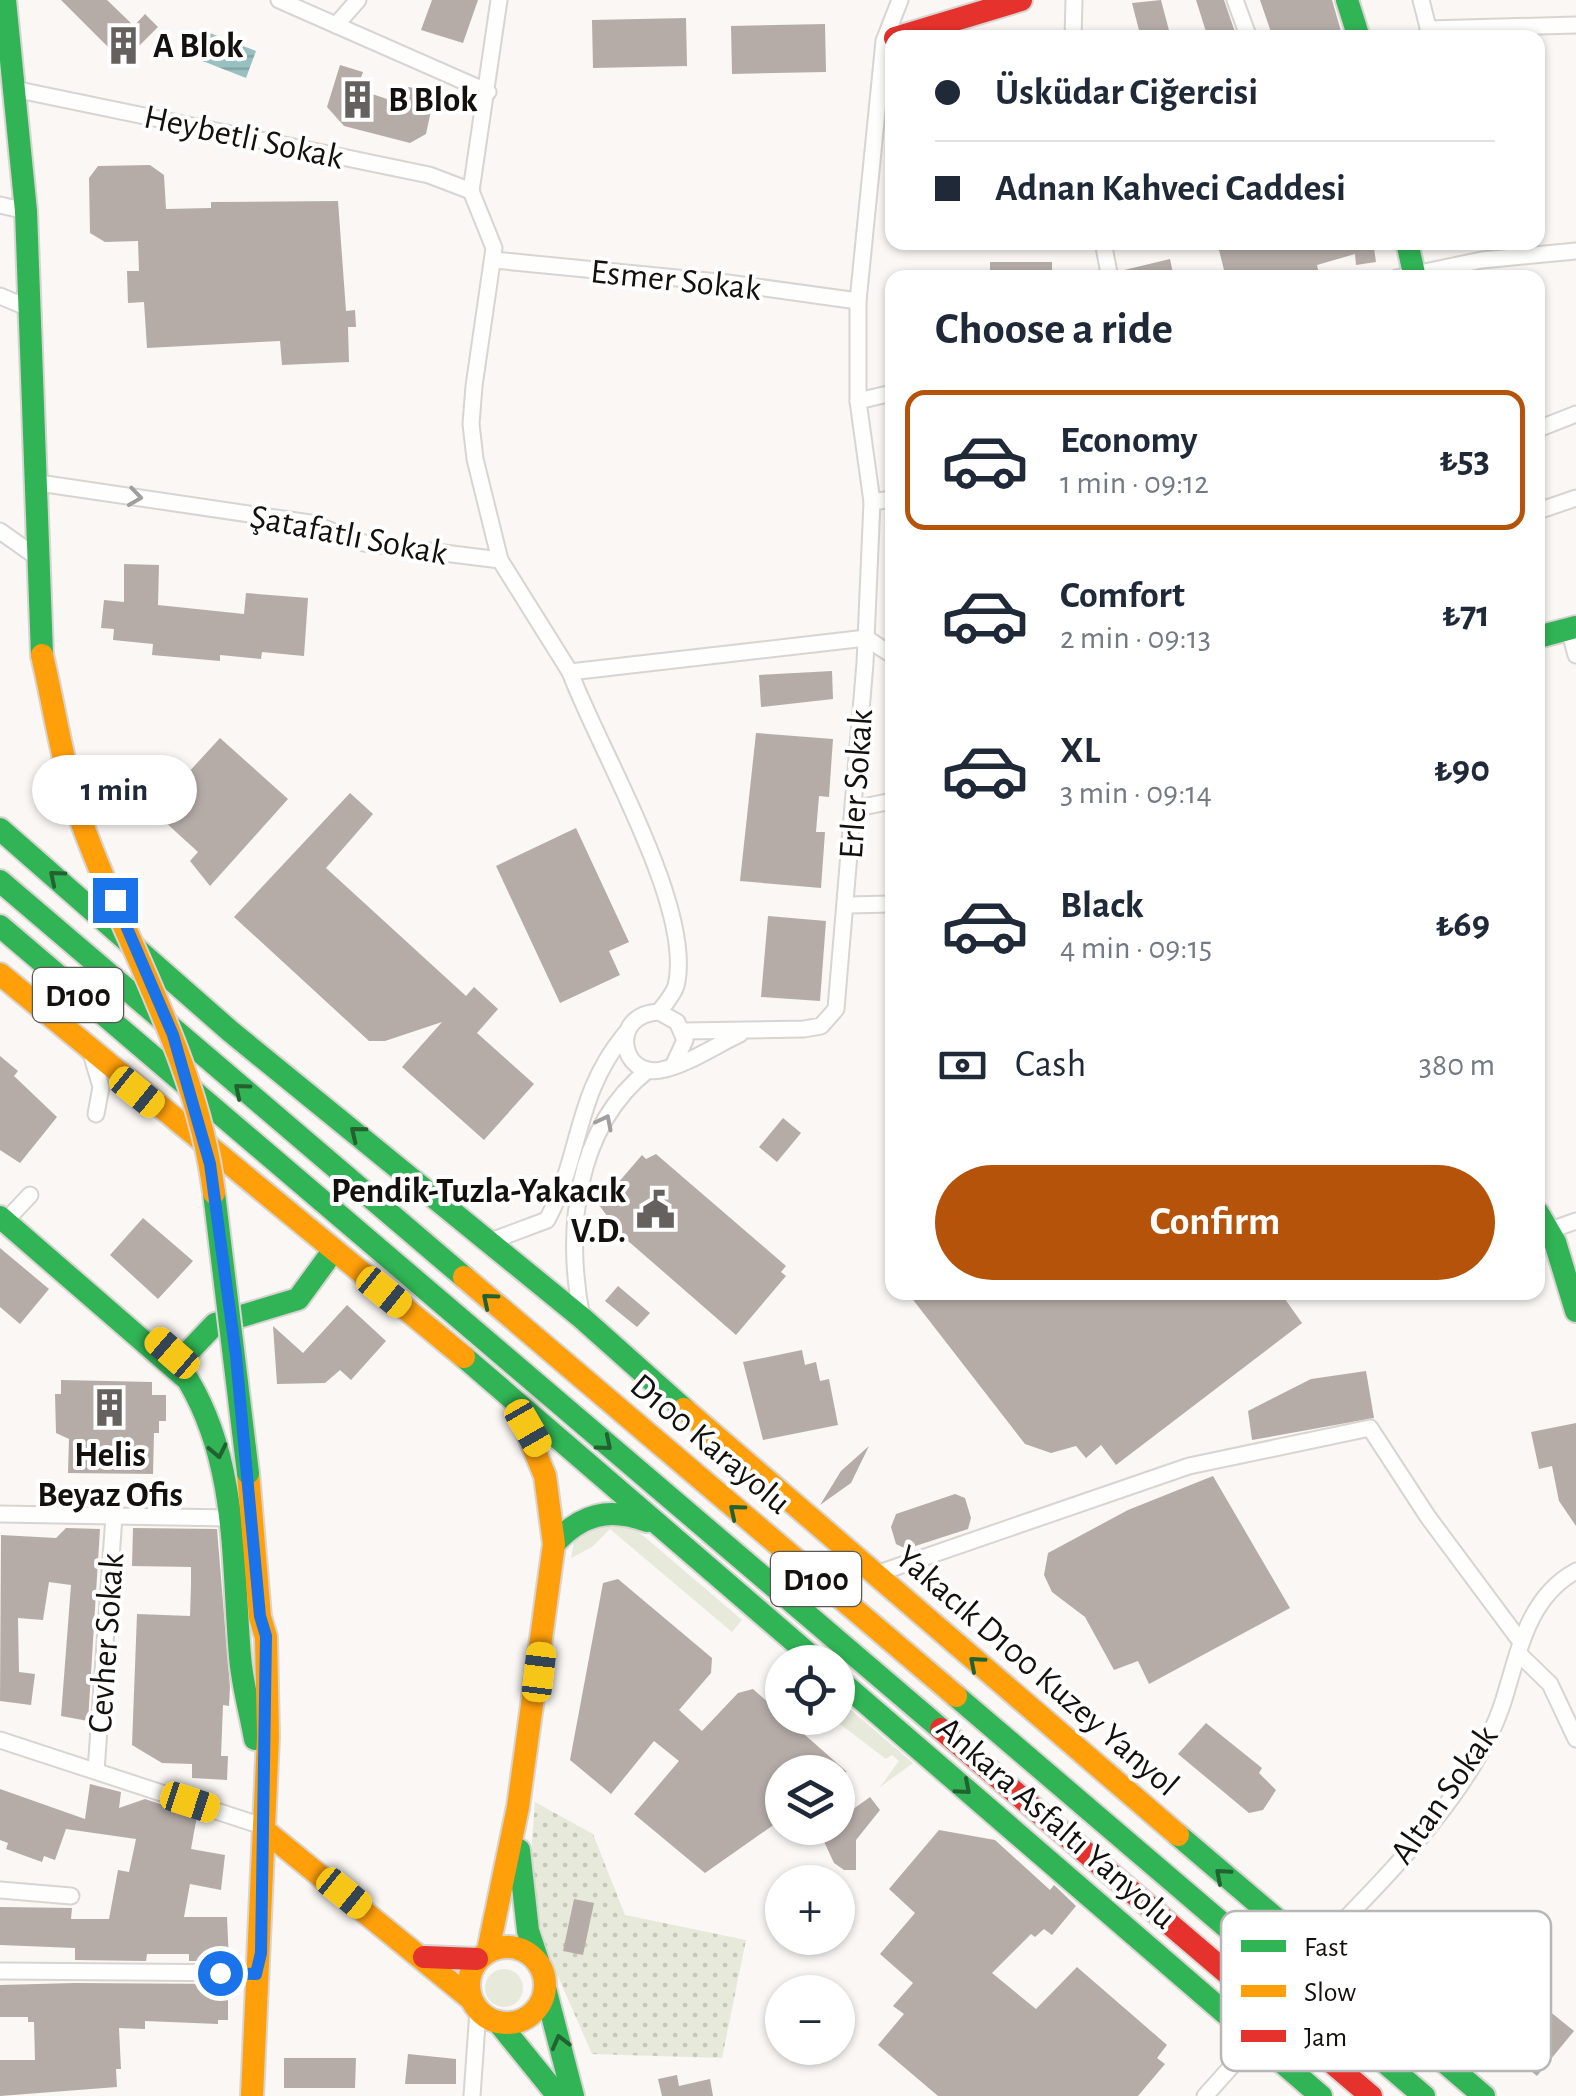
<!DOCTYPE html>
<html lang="en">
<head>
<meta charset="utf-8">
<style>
  :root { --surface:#fff; --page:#f6f6f7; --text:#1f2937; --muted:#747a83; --line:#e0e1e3; --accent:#b45309 }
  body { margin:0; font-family:"Alegreya Sans",sans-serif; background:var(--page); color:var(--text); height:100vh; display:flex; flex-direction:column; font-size:38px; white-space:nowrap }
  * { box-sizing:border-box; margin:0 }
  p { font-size:32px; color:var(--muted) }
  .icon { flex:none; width:55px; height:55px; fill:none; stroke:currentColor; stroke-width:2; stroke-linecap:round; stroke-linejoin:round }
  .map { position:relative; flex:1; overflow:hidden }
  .details { position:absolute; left:885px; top:270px; width:660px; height:1030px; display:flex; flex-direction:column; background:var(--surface); border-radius:20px; box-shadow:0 2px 8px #0004 }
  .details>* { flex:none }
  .hud { position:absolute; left:885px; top:30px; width:660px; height:220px; border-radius:20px; box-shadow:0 2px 8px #0004; display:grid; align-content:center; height:220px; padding:0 50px; background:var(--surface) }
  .tools { position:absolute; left:765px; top:1645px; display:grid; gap:20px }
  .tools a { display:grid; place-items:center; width:90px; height:90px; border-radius:50%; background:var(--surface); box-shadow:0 2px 8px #0004; font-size:50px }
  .end { position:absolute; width:45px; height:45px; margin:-22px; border:12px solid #1a73e8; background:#fff; box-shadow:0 0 0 5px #fff }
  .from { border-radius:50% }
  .bubble { position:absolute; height:70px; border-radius:35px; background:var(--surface); box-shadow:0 2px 8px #0004; font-size:32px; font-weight:700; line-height:70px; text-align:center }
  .car { position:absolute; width:30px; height:60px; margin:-30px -15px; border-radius:12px; box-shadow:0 0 8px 2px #0007; background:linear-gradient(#f5c518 24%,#345 0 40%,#f5c518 0 76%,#345 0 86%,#f5c518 0) }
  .hud b { display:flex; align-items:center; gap:35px; height:95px; font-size:38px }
  .hud b+b { border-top:2px solid var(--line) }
  .hud i { width:25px; height:25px; background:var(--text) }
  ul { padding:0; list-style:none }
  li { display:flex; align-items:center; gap:30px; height:140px; margin:0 20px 15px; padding:0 30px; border:5px solid transparent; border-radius:20px }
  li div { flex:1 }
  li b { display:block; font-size:38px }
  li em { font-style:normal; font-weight:700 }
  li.active { border-color:var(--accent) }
  li>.icon { width:90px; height:90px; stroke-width:1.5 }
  h2 { padding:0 50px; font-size:45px; line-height:120px }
  .pay { display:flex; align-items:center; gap:25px; height:110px; padding:0 50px; font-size:38px }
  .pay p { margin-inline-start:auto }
  .primary-button { display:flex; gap:20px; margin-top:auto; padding:20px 50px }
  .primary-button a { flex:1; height:115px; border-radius:60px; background:var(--accent); color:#fff; font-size:40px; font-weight:700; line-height:115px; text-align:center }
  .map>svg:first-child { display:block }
</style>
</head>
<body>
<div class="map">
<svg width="1576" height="2096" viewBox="0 0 1576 2096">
  <defs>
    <pattern id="park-dots" width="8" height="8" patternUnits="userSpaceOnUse" patternTransform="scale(2.5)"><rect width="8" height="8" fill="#e7eada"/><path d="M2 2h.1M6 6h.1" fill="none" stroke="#c5c8ba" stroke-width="1.8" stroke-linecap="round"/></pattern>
    <pattern id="water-rules" width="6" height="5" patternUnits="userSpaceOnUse" patternTransform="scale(2.5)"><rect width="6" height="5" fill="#99c0c0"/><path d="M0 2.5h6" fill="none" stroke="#83a4a4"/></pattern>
  </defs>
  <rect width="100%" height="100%" fill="#faf7f4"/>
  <g fill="#e7eada">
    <polygon points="596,1520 633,1527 742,1620 732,1632 610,1529 592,1547 571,1558 575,1536"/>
    <polygon points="838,1699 913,1763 880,1787 899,1761 892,1755 886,1759 832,1718 838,1718"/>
    <circle cx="504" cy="1988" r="19"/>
  </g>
  <polygon fill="url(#park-dots)" points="535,1802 593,1834 625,1915 746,1940 722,2058 592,2054 543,1942 528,1894"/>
  <polygon fill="url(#water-rules)" points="210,33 256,51 246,78 200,60"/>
  <g fill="#b5aca8">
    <polygon points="61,0 107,0 134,26 145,14 158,27 123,62"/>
    <polygon points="432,0 478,0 463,43 421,30"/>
    <polygon points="1161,0 1171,38 1141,38 1132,3"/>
    <polygon points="1196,0 1224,0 1237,38 1208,38"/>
    <polygon points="1260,0 1332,0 1343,38 1273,38"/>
    <polygon points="686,18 687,66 593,68 592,20"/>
    <polygon points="825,24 826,72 732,74 731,26"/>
    <polygon points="340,65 363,72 357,89 405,105 408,87 435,92 426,134 410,143 344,126 327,107"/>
    <polygon points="150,165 164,175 166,209 211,208 211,202 338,201 346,311 355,310 356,327 348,327 349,362 282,365 280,341 147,348 144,302 128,303 127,271 139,271 138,241 105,242 90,233 89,178 98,166"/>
    <polygon points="1230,242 1379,242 1380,247 1374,248 1376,262 1356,265 1355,254 1317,265 1319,274 1307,278 1226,278 1218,246"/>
    <polygon points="1170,259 1174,278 1121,278 1120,271"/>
    <rect x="990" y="262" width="62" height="16"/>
    <polygon points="124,564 159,565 158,605 244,614 246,593 308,598 304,656 262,652 261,659 220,655 220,661 152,655 153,644 113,640 114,629 101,628 104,600 124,602"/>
    <polygon points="832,671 833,699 761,707 759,675"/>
    <polygon points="756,733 833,739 829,797 819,796 816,832 825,832 821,888 740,881"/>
    <polygon points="220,738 288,799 210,886 190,861 198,852 153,811"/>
    <polygon points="350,793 373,814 326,868 466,996 474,987 498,1009 477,1033 534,1084 484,1140 402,1067 442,1022 385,1041 369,1041 234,917"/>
    <polygon points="576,828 629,942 609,951 620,975 560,1003 496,866"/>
    <polygon points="768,916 826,921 820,1001 761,997"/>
    <polygon points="0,1056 18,1071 14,1076 57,1117 20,1163 0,1150"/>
    <polygon points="783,1118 801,1133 777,1162 759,1147"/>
    <polygon points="656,1154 786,1266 781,1272 786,1276 736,1335 604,1220 607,1216 599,1205 642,1155 646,1159"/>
    <polygon points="143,1218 193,1261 158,1299 110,1255"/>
    <polygon points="0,1248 49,1289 20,1324 0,1307"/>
    <polygon points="618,1286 650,1313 637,1327 605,1301"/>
    <polygon points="907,1292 1280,1292 1302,1323 1116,1465 1101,1445 1086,1458 1076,1446 1051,1453 1025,1444"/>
    <polygon points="347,1305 386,1341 351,1380 340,1370 325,1383 277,1384 273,1326 303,1353"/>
    <polygon points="802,1350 805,1365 816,1362 820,1381 829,1379 838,1425 763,1440 743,1362"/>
    <polygon points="1366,1371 1374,1418 1252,1440 1248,1411 1311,1379"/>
    <polygon points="61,1380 152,1382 152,1395 166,1395 166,1421 159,1421 159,1433 154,1433 153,1474 68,1473 69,1439 56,1433 55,1394 61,1394"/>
    <polygon points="1576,1423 1576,1526 1559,1501 1552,1466 1539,1469 1531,1432"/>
    <polygon points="869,1446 851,1483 820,1505 841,1471"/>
    <polygon points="1213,1476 1290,1608 1149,1684 1138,1661 1114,1670 1085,1617 1052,1592 1044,1575 1048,1553 1128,1510"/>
    <polygon points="955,1494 965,1498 971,1518 968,1529 906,1549 896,1544 891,1527 896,1514"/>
    <polygon points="66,1528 100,1529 88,1721 61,1716 71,1585 49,1582 43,1620 18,1618 19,1672 35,1674 31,1705 0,1701 1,1535 56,1538"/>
    <polygon points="133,1528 217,1529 230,1687 229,1706 223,1705 221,1756 228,1756 227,1780 192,1778 192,1764 162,1763 132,1745 137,1614 190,1616 191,1585 191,1567 132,1566"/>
    <polygon points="618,1579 712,1658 711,1673 679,1710 702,1731 738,1693 753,1689 847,1772 782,1772 782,1819 705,1873 634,1814 679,1761 654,1741 611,1794 570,1760 603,1583"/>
    <polygon points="1206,1723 1262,1768 1259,1773 1276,1790 1263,1810 1249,1813 1178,1754"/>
    <polygon points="90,1784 121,1792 119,1808 145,1799 197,1816 191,1849 225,1855 221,1890 190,1884 184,1917 227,1917 229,1961 189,1961 189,1954 147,1954 146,1961 75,1960 75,1948 0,1945 0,1907 72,1908 71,1919 109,1919 118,1870 129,1872 136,1839 66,1829 55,1860 44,1856 42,1862 6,1849 8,1843 0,1840 0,1789 85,1819"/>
    <polygon points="870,1797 880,1810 856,1840 856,1870 844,1870 834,1863 820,1833 838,1828 838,1820"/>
    <polygon points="939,1830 995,1840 1050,1890 1054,1885 1076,1906 1052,1935 1044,1929 1035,1937 1031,1934 992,1973 1036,2009 1077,1967 1167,2045 1157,2058 1165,2064 1138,2096 938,2096 878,2045 904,2014 893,2006 913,1983 880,1954 915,1913 889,1889"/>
    <polygon points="574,1899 594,1903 583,1955 563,1951"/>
    <polygon points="1450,1931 1574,2031 1537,2076 1414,1976"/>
    <polygon points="75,1983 228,1984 228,2020 218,2020 218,2024 145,2021 145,2029 119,2028 121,2069 116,2069 117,2087 0,2096 0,2060 35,2060 34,2022 28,2022 28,2017 0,2017 0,1985"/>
    <polygon points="408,2054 456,2059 456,2084 405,2084"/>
    <polygon points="284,2058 356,2058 355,2088 284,2088"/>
    <polygon points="677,2075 679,2086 710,2079 713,2096 662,2096 658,2079"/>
  </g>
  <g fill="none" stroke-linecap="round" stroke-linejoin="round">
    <defs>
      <g id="street">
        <polyline points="279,0 488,92"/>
        <polyline points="1235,0 1249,38"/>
        <polyline points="1421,0 1430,35"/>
        <polyline points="336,25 358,0"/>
        <polyline points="1428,29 1576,25"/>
        <polyline points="1073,38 1074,0"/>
        <polyline points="14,89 429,175 471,191"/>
        <polyline points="471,191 494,248 474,386 471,424 475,459 500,560 570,672 866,638 892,655"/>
        <polyline points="471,191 499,0"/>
        <polyline points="0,205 26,211"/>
        <polyline points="1103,242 1110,278"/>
        <polyline points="494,260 728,283 858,301"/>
        <polyline points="1396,278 1482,260 1576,251"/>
        <polyline points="0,296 31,309"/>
        <polyline points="858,401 892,393"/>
        <polyline points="1538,429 1576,414"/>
        <polyline points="39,483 310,523 364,543 500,560"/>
        <polyline points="872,502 892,499"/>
        <polyline points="1538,511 1576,498"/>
        <polyline points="0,531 38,558"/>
        <polyline points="1569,629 1576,655"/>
        <path d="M570,672c29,78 125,237 106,314 -3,9 -11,18 -17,26"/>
        <polyline points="853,809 892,801"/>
        <polyline points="848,905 892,904"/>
        <polyline points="683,1031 804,1029 821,1026 836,1009 865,663 872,502 858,401 858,301 884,41 900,0"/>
        <polyline points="91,1053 101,1087 96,1114"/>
        <path d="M674,1064l11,-24 -8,-18 -18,-10c-50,2 -39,66 2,58 26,-5 55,-25 79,-36"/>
        <polyline points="14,1212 30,1195"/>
        <polyline points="1548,1231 1576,1221"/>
        <path d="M491,1241l56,-21c35,-65 27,-124 78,-186"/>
        <path d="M582,1318c-17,-86 -8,-189 66,-248"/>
        <polyline points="0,1514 229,1518"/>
        <polyline points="873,1575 1189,1466 1370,1428 1428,1517 1521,1642"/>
        <polyline points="1518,1653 1550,1684 1576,1739"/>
        <polyline points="0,1740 253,1823"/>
        <polyline points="96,1771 114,1516"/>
        <polyline points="0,1890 71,1896"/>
        <path d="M1312,1953c66,-68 164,-162 192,-254 15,-48 24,-102 72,-128"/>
        <polyline points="0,1971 256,1973"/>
        <polyline points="472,2096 478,2010"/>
        <polyline points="1205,2096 1256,2039"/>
      </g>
      <g id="fast">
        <polyline points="5,0 26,211 42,655"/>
        <polyline points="1347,0 1359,38"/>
        <polyline points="1407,242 1415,278"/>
        <polyline points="1538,637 1576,627"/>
        <polyline points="0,829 230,1031 582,1318 684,1409"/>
        <polyline points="0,881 464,1277"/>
        <polyline points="0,926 941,1729"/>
        <polyline points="1538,1213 1555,1242 1576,1311"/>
        <path d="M0,1217l188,163c50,84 44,181 52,276 2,28 10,55 15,83"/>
        <polyline points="464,1357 818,1662"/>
        <polyline points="175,1366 215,1324 298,1299 333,1251"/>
        <path d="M554,1544c27,-30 55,-37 93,-23"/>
        <polyline points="838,1679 1321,2096"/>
        <polyline points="956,1696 1424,2096"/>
        <polyline points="1178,1835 1484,2096"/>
        <polyline points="519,1850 528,1931 538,1961"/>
        <polyline points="545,1988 573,2096"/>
        <polyline points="498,2022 558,2096"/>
      </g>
      <g id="slow">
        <polyline points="0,974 464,1357"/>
        <polyline points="464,1277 956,1696"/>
        <polyline points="684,1409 1178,1835"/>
        <polyline points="248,1473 260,1617 266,1637 268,1737 252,2096"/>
        <polyline points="264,1830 471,1999"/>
        <circle cx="507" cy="1985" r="38"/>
        <polyline points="488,1951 518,1807 554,1544 545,1476 519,1412"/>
      </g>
      <g id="jam">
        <polyline points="895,38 1021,0"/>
        <polyline points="941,1729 1371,2096"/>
        <polyline points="424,1957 477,1959"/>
      </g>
    </defs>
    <use href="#street" stroke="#d8d4d1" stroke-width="19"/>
    <use href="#fast" stroke="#d8d4d1" stroke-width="26"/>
    <use href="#slow" stroke="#d8d4d1" stroke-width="26"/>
    <use href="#jam" stroke="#d8d4d1" stroke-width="26"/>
    <use href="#street" stroke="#fefefd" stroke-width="15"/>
    <use href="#fast" stroke="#30b455" stroke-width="22"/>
    <use href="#slow" stroke="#ff9f0a" stroke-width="22"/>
    <use href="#jam" stroke="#e5322d" stroke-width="22"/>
    <defs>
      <polyline id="fast-bridge" points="214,1193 248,1473"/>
      <path id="slow-bridge" d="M42,655c12,51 20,107 36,157 44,128 119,244 136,381"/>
    </defs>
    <use href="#fast-bridge" stroke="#d8d4d1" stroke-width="26" stroke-linecap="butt"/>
    <use href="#slow-bridge" stroke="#d8d4d1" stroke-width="26" stroke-linecap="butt"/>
    <use href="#fast-bridge" stroke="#30b455" stroke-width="22"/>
    <use href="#slow-bridge" stroke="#ff9f0a" stroke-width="22"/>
  </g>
  <defs><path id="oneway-chevron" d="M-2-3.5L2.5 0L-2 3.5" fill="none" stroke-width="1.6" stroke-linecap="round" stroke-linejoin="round" transform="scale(2.5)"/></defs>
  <g stroke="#a09f9d">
    <use href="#oneway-chevron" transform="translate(135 497) rotate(8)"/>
    <use href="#oneway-chevron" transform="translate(605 1122) rotate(-63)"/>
  </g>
  <g stroke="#226231">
    <use href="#oneway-chevron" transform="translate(56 877) rotate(-140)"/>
    <use href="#oneway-chevron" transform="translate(241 1090) rotate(-140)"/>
    <use href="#oneway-chevron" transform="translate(357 1133) rotate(-141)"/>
    <use href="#oneway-chevron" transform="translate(489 1300) rotate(-140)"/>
    <use href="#oneway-chevron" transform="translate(605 1444) rotate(40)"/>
    <use href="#oneway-chevron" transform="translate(218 1451) rotate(78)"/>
    <use href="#oneway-chevron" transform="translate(736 1511) rotate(-140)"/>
    <use href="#oneway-chevron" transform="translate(976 1663) rotate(-139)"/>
    <use href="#oneway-chevron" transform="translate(964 1788) rotate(41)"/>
    <use href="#oneway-chevron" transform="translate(1222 1875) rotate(-139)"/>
    <use href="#oneway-chevron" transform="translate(560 2042) rotate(-105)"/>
  </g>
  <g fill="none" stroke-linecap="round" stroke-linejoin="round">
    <polyline stroke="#1a73e8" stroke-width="12" points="115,900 173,1035 210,1164 236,1356 260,1616 266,1636 261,1953 256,1974 220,1973"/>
  </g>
  <defs>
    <symbol id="building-bare" viewBox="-9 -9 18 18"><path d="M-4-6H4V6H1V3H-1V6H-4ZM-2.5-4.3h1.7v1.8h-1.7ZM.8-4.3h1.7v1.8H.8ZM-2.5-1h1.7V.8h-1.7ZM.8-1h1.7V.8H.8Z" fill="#64615e" stroke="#fff" stroke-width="2.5" paint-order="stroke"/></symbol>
    <symbol id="civic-bare" viewBox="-9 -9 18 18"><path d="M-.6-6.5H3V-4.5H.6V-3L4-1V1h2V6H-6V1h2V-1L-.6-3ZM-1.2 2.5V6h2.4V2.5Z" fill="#64615e" stroke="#fff" stroke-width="2.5" paint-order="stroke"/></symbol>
  </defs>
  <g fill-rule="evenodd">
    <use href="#building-bare" x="96" y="18" width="55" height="55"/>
    <use href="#building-bare" x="330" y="72" width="55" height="55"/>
    <use href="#civic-bare" x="628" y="1182" width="55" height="55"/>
    <use href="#building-bare" x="82" y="1380" width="55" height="55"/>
  </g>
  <g text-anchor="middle" stroke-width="8" stroke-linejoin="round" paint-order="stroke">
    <g fill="#fff" stroke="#5a5856" stroke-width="2.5">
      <rect x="33" y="968" width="90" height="54" rx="8"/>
      <rect x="771" y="1552" width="90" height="54" rx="8"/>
    </g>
    <g font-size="32" font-weight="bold" fill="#13100d">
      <text x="78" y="1006">D100</text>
      <text x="816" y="1590">D100</text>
    </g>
    <g font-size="35" font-weight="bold" fill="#13100d" stroke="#fff" text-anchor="start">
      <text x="153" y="57">A Blok</text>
      <text x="388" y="111">B Blok</text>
      <text x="626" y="1202" text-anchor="end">Pendik-Tuzla-Yakacık<tspan x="626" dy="40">V.D.</tspan></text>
      <text x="110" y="1466" text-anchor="middle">Helis<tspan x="110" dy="40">Beyaz Ofis</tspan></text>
    </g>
    <g font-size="35" fill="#13100d" stroke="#fff">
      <text transform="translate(244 136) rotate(12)" y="12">Heybetli Sokak</text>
      <text transform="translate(676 279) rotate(6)" y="12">Esmer Sokak</text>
      <text transform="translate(349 534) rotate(11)" y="12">Şatafatlı Sokak</text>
      <text transform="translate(855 784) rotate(-86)" y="12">Erler Sokak</text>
      <text transform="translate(711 1443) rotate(40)" y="12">D100 Karayolu</text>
      <text transform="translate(105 1643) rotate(-86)" y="12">Cevher Sokak</text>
      <text transform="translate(1038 1670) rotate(41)" y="12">Yakacık D100 Kuzey Yanyol</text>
      <text transform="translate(1443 1794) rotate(-55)" y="12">Altan Sokak</text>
      <text transform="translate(1057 1822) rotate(41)" y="12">Ankara Asfaltı Yanyolu</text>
    </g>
  </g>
  <rect x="1221" y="1911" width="330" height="160" rx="15" fill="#fff" stroke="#b8b7b6" stroke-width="2.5"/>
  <rect x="1241" y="1940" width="45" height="12" fill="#30b455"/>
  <rect x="1241" y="1985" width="45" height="12" fill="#ff9f0a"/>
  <rect x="1241" y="2030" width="45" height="12" fill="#e5322d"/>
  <g font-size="28" fill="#13100d">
    <text x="1304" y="1956">Fast</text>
    <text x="1304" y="2001">Slow</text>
    <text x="1304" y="2046">Jam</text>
  </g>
</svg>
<div class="tools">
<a><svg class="icon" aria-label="locate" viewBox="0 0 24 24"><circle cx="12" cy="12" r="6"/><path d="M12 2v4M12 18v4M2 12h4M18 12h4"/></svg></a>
<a><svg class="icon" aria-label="layers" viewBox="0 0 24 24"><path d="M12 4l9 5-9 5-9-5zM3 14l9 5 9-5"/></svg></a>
<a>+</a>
<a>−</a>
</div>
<i class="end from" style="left:220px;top:1973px"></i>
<i class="end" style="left:115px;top:900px"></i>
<div class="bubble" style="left:32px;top:755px;width:165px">1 min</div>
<i class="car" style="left:137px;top:1092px;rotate:129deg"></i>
<i class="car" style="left:384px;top:1292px;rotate:129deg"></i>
<i class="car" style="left:172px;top:1353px;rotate:311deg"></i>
<i class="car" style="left:528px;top:1428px;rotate:150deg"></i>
<i class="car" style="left:539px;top:1672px;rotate:7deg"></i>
<i class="car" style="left:190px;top:1802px;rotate:108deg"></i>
<i class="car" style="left:344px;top:1893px;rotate:129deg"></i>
<div class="hud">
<b><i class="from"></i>Üsküdar Ciğercisi</b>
<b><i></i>Adnan Kahveci Caddesi</b>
</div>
<section class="details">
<h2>Choose a ride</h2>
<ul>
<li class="active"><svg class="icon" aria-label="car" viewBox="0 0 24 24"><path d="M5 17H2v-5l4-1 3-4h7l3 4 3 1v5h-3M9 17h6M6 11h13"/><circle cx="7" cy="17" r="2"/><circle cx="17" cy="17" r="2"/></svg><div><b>Economy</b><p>1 min · 09:12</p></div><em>₺53</em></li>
<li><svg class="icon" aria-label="car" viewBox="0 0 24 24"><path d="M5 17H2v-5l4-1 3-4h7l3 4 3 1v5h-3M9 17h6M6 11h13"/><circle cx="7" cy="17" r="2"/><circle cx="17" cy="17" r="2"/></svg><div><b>Comfort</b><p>2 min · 09:13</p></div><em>₺71</em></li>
<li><svg class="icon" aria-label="car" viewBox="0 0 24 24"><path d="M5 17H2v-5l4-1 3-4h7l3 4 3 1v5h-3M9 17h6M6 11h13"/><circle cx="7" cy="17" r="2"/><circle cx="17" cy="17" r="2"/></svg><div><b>XL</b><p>3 min · 09:14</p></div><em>₺90</em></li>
<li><svg class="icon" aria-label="car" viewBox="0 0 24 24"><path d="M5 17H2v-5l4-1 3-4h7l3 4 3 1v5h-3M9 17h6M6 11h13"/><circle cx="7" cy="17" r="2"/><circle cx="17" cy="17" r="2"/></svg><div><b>Black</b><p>4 min · 09:15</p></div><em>₺69</em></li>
</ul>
<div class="pay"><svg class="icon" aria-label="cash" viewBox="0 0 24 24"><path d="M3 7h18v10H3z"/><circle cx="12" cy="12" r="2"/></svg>Cash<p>380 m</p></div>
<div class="primary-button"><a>Confirm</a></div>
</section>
</div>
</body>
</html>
